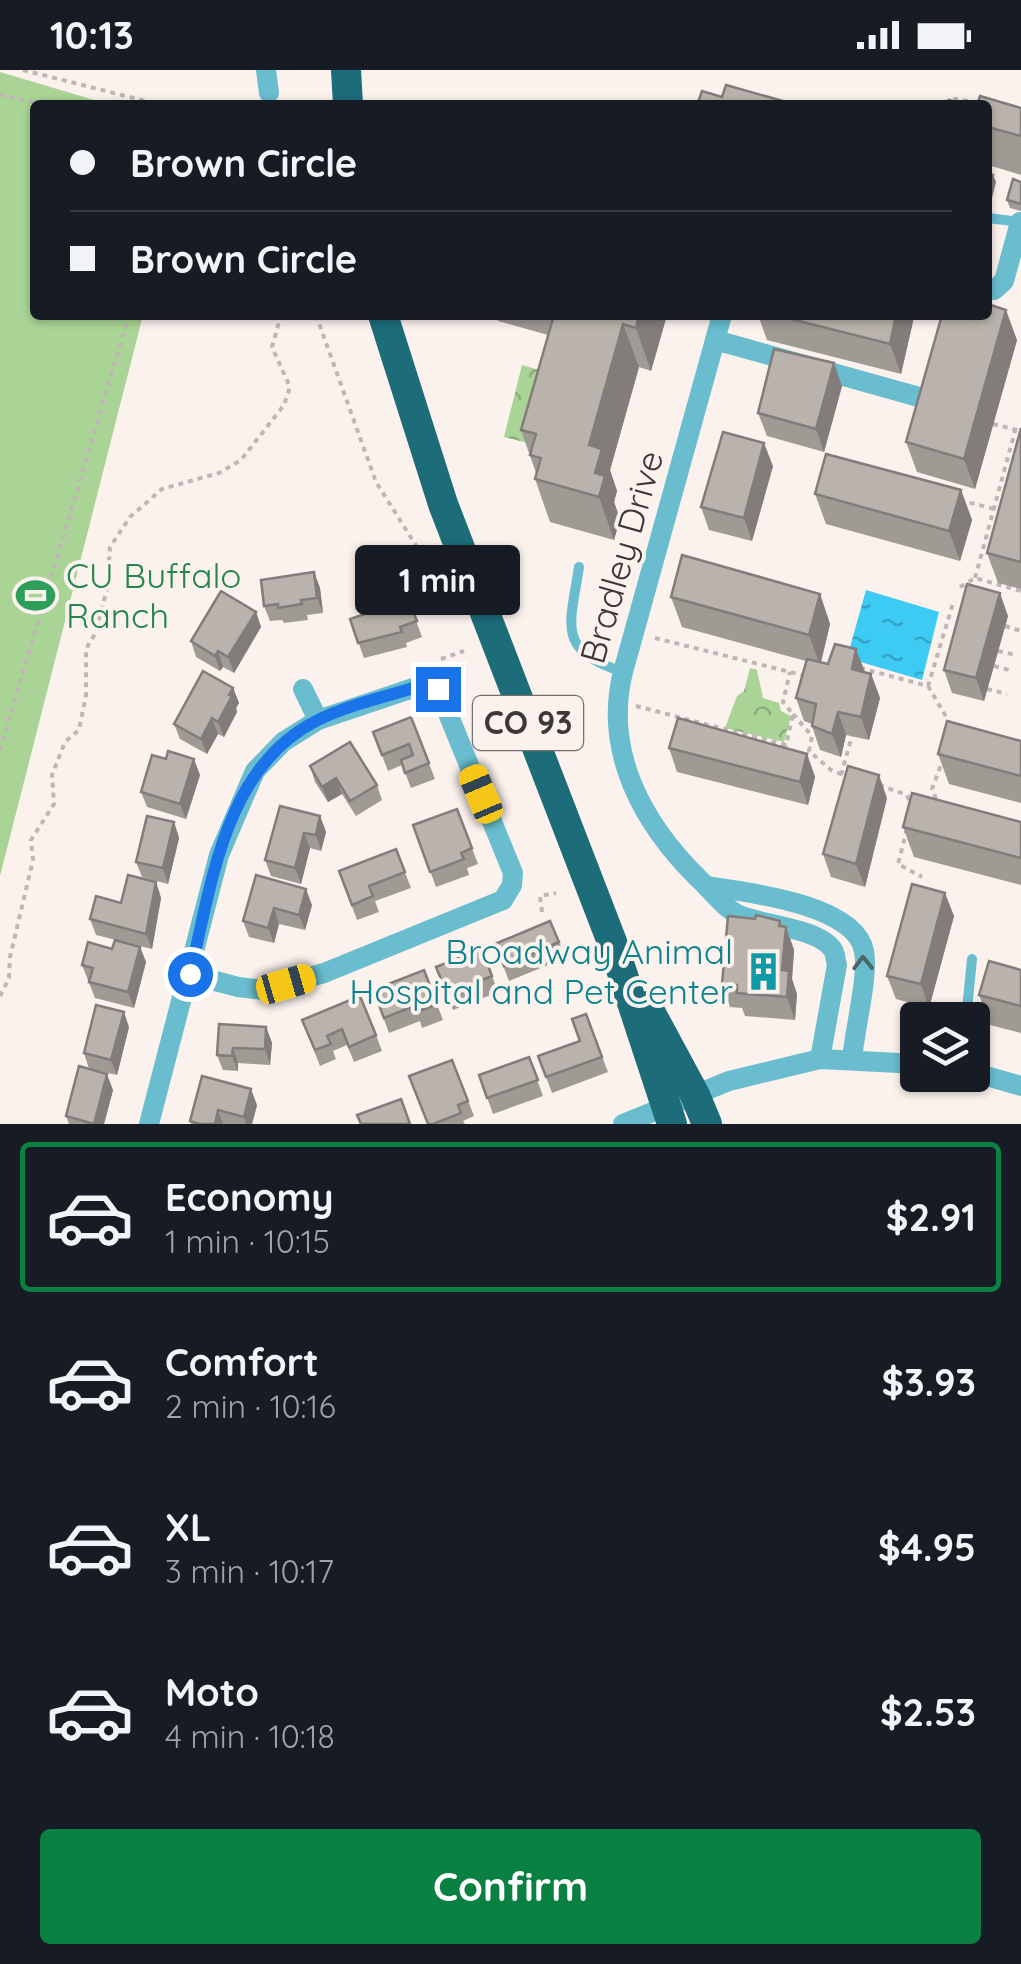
<!DOCTYPE html>
<html lang="en">
<head>
<meta charset="utf-8">
<style>
  :root { --surface:#171b24; --page:#242831; --text:#f1f3f6; --muted:#9ea1a6; --line:#363941; --accent:#0b8043 }
  body { margin:0; font-family:Quicksand,sans-serif; background:var(--page); color:var(--text); height:100vh; display:flex; flex-direction:column; font-size:38px; white-space:nowrap }
  * { box-sizing:border-box; margin:0 }
  p { font-size:32px; color:var(--muted) }
  .icon { flex:none; width:55px; height:55px; fill:none; stroke:currentColor; stroke-width:2; stroke-linecap:round; stroke-linejoin:round }
  .map { position:relative; height:1054px; overflow:hidden }
  .panel { display:flex; flex-direction:column; background:var(--surface); flex:1 }
  .panel>* { flex:none }
  .banner { position:absolute; left:30px; top:30px; width:962px; height:220px; border-radius:10px; box-shadow:0 2px 8px #0004; display:grid; align-content:center; height:220px; padding:0 40px; background:var(--surface) }
  .buttons { position:absolute; left:900px; top:932px; display:grid; gap:20px }
  .buttons a { display:grid; place-items:center; width:90px; height:90px; border-radius:10px; background:var(--surface); box-shadow:0 2px 8px #0004; font-size:50px }
  .end { position:absolute; width:45px; height:45px; margin:-22px; border:12px solid #1a73e8; background:#fff; box-shadow:0 0 0 5px #fff }
  .from { border-radius:50% }
  .bubble { position:absolute; height:70px; border-radius:10px; background:var(--surface); box-shadow:0 2px 8px #0004; font-size:32px; font-weight:700; line-height:70px; text-align:center }
  .car { position:absolute; width:30px; height:60px; margin:-30px -15px; border-radius:12px; box-shadow:0 0 8px 2px #0007; background:linear-gradient(#f5c518 24%,#345 0 40%,#f5c518 0 76%,#345 0 86%,#f5c518 0) }
  .banner b { display:flex; align-items:center; gap:35px; height:95px; font-size:38px }
  .banner b+b { border-top:2px solid var(--line) }
  .banner i { width:25px; height:25px; background:var(--text) }
  ul { padding:18px 0 0; list-style:none }
  li { display:flex; align-items:center; gap:30px; height:150px; margin:0 20px 15px; padding:0 20px; border:5px solid transparent; border-radius:10px }
  li div { flex:1 }
  li b { display:block; font-size:38px }
  li em { font-style:normal; font-weight:700 }
  li.current { border-color:var(--accent) }
  li>.icon { width:90px; height:90px; stroke-width:1.5 }
  .cta { display:flex; gap:20px; margin-top:auto; padding:20px 40px }
  .cta a { flex:1; height:115px; border-radius:10px; background:var(--accent); color:#fff; font-size:40px; font-weight:700; line-height:115px; text-align:center }
  .status { display:flex; justify-content:space-between; align-items:center; height:70px; padding:0 50px; background:var(--surface); direction:ltr }
  .status svg { height:28px; fill:currentColor }
  .map>svg:first-child { display:block }
</style>
</head>
<body>
<div class="status"><b>10:13</b><svg viewBox="0 0 49 12"><path d="M0 12V9h3v3zM5 12V6h3v6zM10 12V3h3v9zM15 12V0h3v12zM26 1h20v11H26zM47 4h2v5h-2z"/></svg></div>
<div class="map">
<svg width="1021" height="1054" viewBox="0 0 1021 1054">
  <defs>
    <pattern id="park-crowns" width="20" height="18" patternUnits="userSpaceOnUse" patternTransform="scale(2.5)"><rect width="20" height="18" fill="#aad495"/><path d="M2 6a3 3 0 1 1 6 0M12 15a3 3 0 1 1 6 0" fill="none" stroke="#8cad7a"/></pattern>
    <pattern id="water-ripples" width="26" height="14" patternUnits="userSpaceOnUse" patternTransform="scale(2.5)"><rect width="26" height="14" fill="#3dcaf3"/><path d="M2 4q2-2 4 0t4 0M15 11q2-2 4 0t4 0" fill="none" stroke="#34a5c6"/></pattern>
  </defs>
  <rect width="100%" height="100%" fill="#fbf1ed"/>
  <g fill="url(#park-crowns)">
    <polygon points="522,295 557,305 539,376 504,367"/>
    <polygon points="750,598 757,600 763,628 779,633 781,641 791,646 784,672 725,658 737,626 744,621"/>
  </g>
  <polygon fill="#aad495" points="0,2 111,35 35,35 35,245 143,245 0,806"/>
  <polygon fill="url(#water-ripples)" points="866,520 939,542 922,610 847,588"/>
  <g fill="none" stroke-linecap="round" stroke-linejoin="round">
    <g stroke="#bfb7b4" stroke-width="4" stroke-dasharray="5 5" stroke-linecap="butt">
      <polyline points="23,0 161,35"/>
      <polyline points="0,25 44,35"/>
      <polyline points="934,35 956,29 978,33"/>
      <polyline points="316,245 376,412 420,482"/>
      <polyline points="993,354 1021,361"/>
      <polyline points="960,430 994,439"/>
      <polyline points="975,508 1015,361"/>
      <polyline points="960,517 975,508 1021,521"/>
      <polyline points="1005,556 1021,561"/>
      <polyline points="655,568 806,606"/>
      <polyline points="998,581 1016,585"/>
      <polyline points="441,589 464,581"/>
      <polyline points="994,596 1013,601"/>
      <polyline points="860,598 928,616 954,530"/>
      <polyline points="928,616 951,655"/>
      <polyline points="987,619 1007,624"/>
      <polyline points="636,636 786,675 793,644 783,632 790,602"/>
      <polyline points="793,644 812,666 809,681 831,700 846,706"/>
      <polyline points="0,680 129,245"/>
      <polyline points="841,705 852,666"/>
      <polyline points="879,715 907,725 911,735"/>
      <polyline points="936,729 932,719 942,692"/>
      <polyline points="907,759 898,794 922,807"/>
      <polyline points="542,842 540,826 556,823"/>
      <polyline points="0,926 9,908 10,887 33,790 31,770 54,734 52,705 65,672 79,660 86,625 86,579 95,564 107,519 110,477 130,447 162,419 219,403 241,390 284,335 290,317 272,277 281,245"/>
    </g>
    <g stroke="#69bdce" stroke-width="10">
      <polyline points="988,148 1020,152"/>
      <path d="M579,497c-9,59 -23,83 44,105"/>
      <polyline points="966,950 972,889"/>
    </g>
    <g stroke="#69bdce" stroke-width="20">
      <polyline points="266,0 269,23"/>
      <polyline points="988,219 994,220 1004,211 1020,152"/>
      <path d="M722,245l-99,357c-20,80 20,152 76,207 12,11 26,30 40,36 23,10 80,13 94,35 3,4 2,10 4,15l-17,94"/>
      <polyline points="715,270 926,329"/>
      <polyline points="303,619 318,650"/>
      <path d="M706,816c40,6 149,18 158,65 5,24 -10,81 -12,109"/>
      <polyline points="972,1002 1021,1016"/>
      <polyline points="149,1054 219,785 255,701 283,672 318,650 425,614 438,619 513,803 512,815 503,830 324,903 263,920 238,917 189,904"/>
      <polyline points="623,1054 729,1011 820,989 918,994"/>
    </g>
    <g stroke="#1d6c7a" stroke-width="30">
      <polyline points="346,0 348,35"/>
      <polyline points="383,245 443,434 612,872 672,1054"/>
      <polyline points="647,936 695,1025 707,1054"/>
    </g>
  </g>
  <circle fill="#8aa16c" cx="438" cy="492" r="8"/>
  <g fill="#a09a95">
    <polygon points="988,35 1021,38 1021,105 988,95"/>
    <polygon points="1021,112 1021,141 1010,138 1007,130"/>
    <polygon points="496,245 667,245 651,301 639,297 610,400 617,421 614,432 620,449 614,470 550,452 535,409 536,403 521,360 548,265 498,251"/>
    <polygon points="758,245 913,245 914,247 901,304 767,270"/>
    <polygon points="1017,270 975,419 917,402 906,372"/>
    <polygon points="842,316 824,382 767,366 758,343"/>
    <polygon points="1021,358 1021,519 998,513 987,483"/>
    <polygon points="773,396 752,471 709,460 701,437"/>
    <polygon points="961,420 972,450 960,491 826,454 815,424"/>
    <polygon points="314,502 320,518 323,543 307,545 308,550 284,553 282,550 270,551 264,536"/>
    <polygon points="820,524 830,554 821,593 871,604 880,628 869,670 846,665 841,687 820,680 812,656 812,654 804,651 796,628 806,591 682,557 671,527"/>
    <polygon points="408,529 422,567 406,573 407,577 364,588 350,549"/>
    <polygon points="256,542 261,557 234,603 223,597 220,601 196,587 191,571"/>
    <polygon points="1008,546 984,631 952,623 944,600"/>
    <polygon points="233,618 239,633 236,638 237,642 224,667 218,664 207,684 180,669 174,654"/>
    <polygon points="411,647 435,709 411,718 402,695 388,701 373,662"/>
    <polygon points="1021,671 1021,733 949,714 938,684"/>
    <polygon points="669,678 807,684 815,707 808,735 677,702"/>
    <polygon points="166,689 200,705 186,749 147,737 141,722"/>
    <polygon points="310,696 377,715 382,730 356,746 342,724 328,732 315,712"/>
    <polygon points="887,728 865,817 831,807 823,784"/>
    <polygon points="457,739 478,794 467,798 469,805 436,817 413,755"/>
    <polygon points="320,746 326,762 321,781 310,778 301,814 271,806 265,790"/>
    <polygon points="174,752 179,768 168,814 142,807 136,792"/>
    <polygon points="1021,752 1021,815 914,787 903,757"/>
    <polygon points="396,779 411,818 375,831 379,842 357,850 339,801"/>
    <polygon points="256,805 312,835 305,860 279,854 274,873 249,867 243,851"/>
    <polygon points="156,812 161,828 152,879 96,865 90,849"/>
    <polygon points="954,846 929,938 896,929 887,906"/>
    <polygon points="780,851 782,856 786,857 794,880 792,909 797,924 795,950 745,946 742,938 730,937 722,914"/>
    <polygon points="559,872 565,888 509,911 495,874"/>
    <polygon points="140,877 146,892 134,938 95,928 82,895 112,879"/>
    <polygon points="482,879 498,922 453,940 436,897"/>
    <polygon points="424,900 443,950 422,958 420,951 389,963 373,920"/>
    <polygon points="1021,900 1021,963 990,955 979,925"/>
    <polygon points="586,944 608,1002 552,1023 538,986 580,971"/>
    <polygon points="302,950 376,965 382,981 354,992 347,975 333,981 336,989 320,996"/>
    <polygon points="129,957 117,1005 89,999 84,983"/>
    <polygon points="266,957 272,973 270,995 238,993 238,1001 223,1000 217,985"/>
    <polygon points="529,987 543,1026 493,1044 479,1005"/>
    <polygon points="452,990 474,1046 463,1051 465,1054 427,1054"/>
    <polygon points="202,1006 257,1035 252,1054 191,1054 190,1051"/>
    <polygon points="113,1020 104,1054 69,1054 66,1046"/>
  </g>
  <g fill="#827d79">
    <polygon points="993,105 996,112 991,132 988,124"/>
    <polygon points="1006,240 1017,270 975,419 964,389"/>
    <polygon points="639,245 667,245 651,301 636,258"/>
    <polygon points="896,245 913,245 914,247 901,304 890,274"/>
    <polygon points="623,254 639,297 610,400 617,421 614,432 620,449 614,470 599,427 589,375"/>
    <polygon points="834,293 842,316 824,382 816,359"/>
    <polygon points="764,373 773,396 752,471 744,448"/>
    <polygon points="961,420 972,450 960,491 949,461"/>
    <polygon points="314,502 320,518 323,543 317,528"/>
    <polygon points="1000,523 1008,546 984,631 976,608"/>
    <polygon points="820,524 830,554 820,595 809,565"/>
    <polygon points="256,542 261,557 234,603 228,587"/>
    <polygon points="856,579 865,602 852,599"/>
    <polygon points="218,581 223,597 220,601 215,586"/>
    <polygon points="871,604 880,628 869,670 861,647"/>
    <polygon points="233,618 239,633 236,638 237,642 224,667 218,652"/>
    <polygon points="838,642 846,665 841,687 832,664"/>
    <polygon points="212,648 218,664 207,684 201,669"/>
    <polygon points="807,684 815,707 808,735 800,712"/>
    <polygon points="194,689 200,705 186,749 180,734"/>
    <polygon points="879,705 887,728 865,817 856,794"/>
    <polygon points="336,708 342,724 328,732 322,717"/>
    <polygon points="320,746 326,762 321,781 316,765"/>
    <polygon points="174,752 179,768 168,814 163,798"/>
    <polygon points="304,763 310,778 301,814 295,798"/>
    <polygon points="156,812 161,828 152,879 146,864"/>
    <polygon points="306,819 312,835 305,860 299,845"/>
    <polygon points="945,823 954,846 929,938 921,914"/>
    <polygon points="274,838 279,854 274,873 268,858"/>
    <polygon points="780,851 785,865 786,857 794,880 792,909 797,924 795,950 787,927 782,900 779,856"/>
    <polygon points="140,877 146,892 134,938 128,922"/>
    <polygon points="124,942 129,957 117,1005 111,990"/>
    <polygon points="266,957 272,973 270,995 265,979"/>
    <polygon points="233,978 238,993 238,1001 232,986"/>
    <polygon points="107,1004 113,1020 104,1054 94,1054"/>
    <polygon points="251,1019 257,1035 252,1054 246,1054 244,1047"/>
    <polygon points="218,1040 223,1054 215,1054"/>
  </g>
  <g fill="#bab3ad" stroke="#827d79" stroke-width="2.5">
    <polygon points="726,15 790,33 789,35 697,35 702,21 722,27"/>
    <polygon points="980,26 1021,38 1021,66 988,57 988,35 977,35"/>
    <polygon points="949,30 968,35 947,35"/>
    <polygon points="988,103 993,105 988,124"/>
    <polygon points="1013,109 1021,112 1021,134 1007,130"/>
    <polygon points="988,234 1006,240 964,389 906,372 942,245 988,245"/>
    <polygon points="554,245 639,245 636,258 623,254 589,375 602,379 595,403 605,406 599,427 535,409 541,388 530,385 536,364 521,360"/>
    <polygon points="775,245 896,245 890,274"/>
    <polygon points="774,279 834,293 816,359 758,343"/>
    <polygon points="1021,358 1021,492 987,483"/>
    <polygon points="723,362 764,373 744,448 701,437"/>
    <polygon points="826,384 961,420 949,461 815,424"/>
    <polygon points="682,485 820,524 809,565 671,527"/>
    <polygon points="314,502 317,528 301,530 302,534 278,538 278,534 264,536 261,510"/>
    <polygon points="967,514 1000,523 976,608 944,600"/>
    <polygon points="221,521 256,542 228,587 218,581 215,586 191,571"/>
    <polygon points="408,529 417,551 400,557 402,562 358,573 350,549"/>
    <polygon points="835,574 856,579 852,599 871,604 861,647 838,642 832,664 812,656 816,634 796,628 807,589 828,594"/>
    <polygon points="203,601 233,618 229,625 232,626 218,652 212,648 201,669 174,654"/>
    <polygon points="411,647 429,693 405,703 401,690 413,685 409,674 382,685 373,662"/>
    <polygon points="678,648 807,684 800,712 669,678"/>
    <polygon points="947,651 1021,671 1021,706 938,684"/>
    <polygon points="350,672 377,715 350,731 336,708 322,717 310,696"/>
    <polygon points="168,681 194,689 180,734 141,722 152,685 166,689"/>
    <polygon points="848,696 879,705 856,794 823,784"/>
    <polygon points="912,723 1021,752 1021,788 903,757"/>
    <polygon points="280,736 320,746 316,765 304,763 295,798 265,790"/>
    <polygon points="457,739 472,778 461,783 464,789 430,802 413,755"/>
    <polygon points="147,746 174,752 163,798 136,792"/>
    <polygon points="396,779 405,802 369,816 373,826 352,835 339,801"/>
    <polygon points="128,805 156,812 146,864 90,849 96,826 121,833"/>
    <polygon points="256,805 306,819 299,845 274,838 268,858 243,851"/>
    <polygon points="912,814 945,823 921,914 887,906"/>
    <polygon points="756,845 780,851 779,856 786,857 782,900 789,901 787,927 737,923 737,915 722,914 728,846 755,849"/>
    <polygon points="550,851 559,872 504,896 495,874"/>
    <polygon points="115,870 140,877 128,922 89,912 93,898 82,895 88,872 112,879"/>
    <polygon points="482,879 492,906 447,924 436,897"/>
    <polygon points="989,891 1021,900 1021,936 979,925"/>
    <polygon points="424,900 437,934 417,942 414,936 384,948 373,920"/>
    <polygon points="360,926 376,965 349,977 342,959 327,966 331,974 315,980 302,950"/>
    <polygon points="96,935 124,942 111,990 84,983"/>
    <polygon points="586,944 602,987 546,1007 538,986 580,971 572,949"/>
    <polygon points="219,954 266,957 265,979 233,978 232,986 217,985"/>
    <polygon points="529,987 538,1010 487,1028 479,1005"/>
    <polygon points="452,990 468,1031 458,1035 461,1043 433,1054 428,1054 409,1006"/>
    <polygon points="79,996 107,1004 94,1054 66,1046"/>
    <polygon points="202,1006 251,1019 244,1047 218,1040 215,1054 200,1054 190,1051"/>
    <polygon points="401,1029 410,1054 361,1054 357,1045"/>
  </g>
  <defs><path id="oneway-chevron" d="M-2-3.5L2.5 0L-2 3.5" fill="none" stroke-width="1.6" stroke-linecap="round" stroke-linejoin="round" transform="scale(2.5)"/></defs>
  <use stroke="#4c676b" href="#oneway-chevron" transform="translate(863 893) rotate(-91)"/>
  <g fill="none" stroke-linecap="round" stroke-linejoin="round">
    <path stroke="#1a73e8" stroke-width="12" d="M190,904c22,-90 34,-206 126,-253 33,-17 74,-25 110,-37l12,5"/>
  </g>
  <defs>
    <symbol id="stadium-bare" viewBox="-9 -9 18 18"><path d="M0-5a6.5 5 0 1 0 0 10a6.5 5 0 1 0 0-10ZM-3.5-1.8h7v3.6h-7Z" fill="#2e9e5b" stroke="#fbf1ed" stroke-width="2.5" paint-order="stroke"/></symbol>
    <symbol id="building-bare" viewBox="-9 -9 18 18"><path d="M-4-6H4V6H1V3H-1V6H-4ZM-2.5-4.3h1.7v1.8h-1.7ZM.8-4.3h1.7v1.8H.8ZM-2.5-1h1.7V.8h-1.7ZM.8-1h1.7V.8H.8Z" fill="#0f9aa8" stroke="#fbf1ed" stroke-width="2.5" paint-order="stroke"/></symbol>
  </defs>
  <g fill-rule="evenodd">
    <use href="#stadium-bare" x="8" y="498" width="55" height="55"/>
    <use href="#building-bare" x="736" y="874" width="55" height="55"/>
  </g>
  <g text-anchor="middle" stroke-width="8" stroke-linejoin="round" paint-order="stroke">
    <rect fill="#fbf1ed" stroke="#75706d" stroke-width="2.5" x="473" y="626" width="110" height="54" rx="8"/>
    <g font-size="32" font-weight="bold" fill="#3c3836">
      <text x="528" y="664">CO 93</text>
    </g>
    <g font-size="35" fill="#3c3836" stroke="#fbf1ed">
      <text transform="translate(622 487) rotate(-74)" y="12">Bradley Drive</text>
    </g>
    <g font-size="35" fill="#27864d" stroke="#fbf1ed" text-anchor="start">
      <text x="66" y="518">CU Buffalo<tspan x="66" dy="40">Ranch</tspan></text>
    </g>
    <g font-size="35" fill="#0d838f" stroke="#fbf1ed" text-anchor="end">
      <text x="733" y="894">Broadway Animal<tspan x="733" dy="40">Hospital and Pet Center</tspan></text>
    </g>
  </g>
</svg>
<div class="buttons">
<a><svg class="icon" aria-label="layers" viewBox="0 0 24 24"><path d="M12 4l9 5-9 5-9-5zM3 14l9 5 9-5"/></svg></a>
</div>
<i class="end from" style="left:190px;top:904px"></i>
<i class="end" style="left:438px;top:619px"></i>
<div class="bubble" style="left:355px;top:475px;width:165px">1 min</div>
<i class="car" style="left:481px;top:724px;rotate:337deg"></i>
<i class="car" style="left:286px;top:914px;rotate:74deg"></i>
<div class="banner">
<b><i class="from"></i>Brown Circle</b>
<b><i></i>Brown Circle</b>
</div>
</div>
<section class="panel">
<ul>
<li class="current"><svg class="icon" aria-label="car" viewBox="0 0 24 24"><path d="M5 17H2v-5l4-1 3-4h7l3 4 3 1v5h-3M9 17h6M6 11h13"/><circle cx="7" cy="17" r="2"/><circle cx="17" cy="17" r="2"/></svg><div><b>Economy</b><p>1 min · 10:15</p></div><em>$2.91</em></li>
<li><svg class="icon" aria-label="car" viewBox="0 0 24 24"><path d="M5 17H2v-5l4-1 3-4h7l3 4 3 1v5h-3M9 17h6M6 11h13"/><circle cx="7" cy="17" r="2"/><circle cx="17" cy="17" r="2"/></svg><div><b>Comfort</b><p>2 min · 10:16</p></div><em>$3.93</em></li>
<li><svg class="icon" aria-label="car" viewBox="0 0 24 24"><path d="M5 17H2v-5l4-1 3-4h7l3 4 3 1v5h-3M9 17h6M6 11h13"/><circle cx="7" cy="17" r="2"/><circle cx="17" cy="17" r="2"/></svg><div><b>XL</b><p>3 min · 10:17</p></div><em>$4.95</em></li>
<li><svg class="icon" aria-label="car" viewBox="0 0 24 24"><path d="M5 17H2v-5l4-1 3-4h7l3 4 3 1v5h-3M9 17h6M6 11h13"/><circle cx="7" cy="17" r="2"/><circle cx="17" cy="17" r="2"/></svg><div><b>Moto</b><p>4 min · 10:18</p></div><em>$2.53</em></li>
</ul>
<div class="cta"><a>Confirm</a></div>
</section>
</body>
</html>
